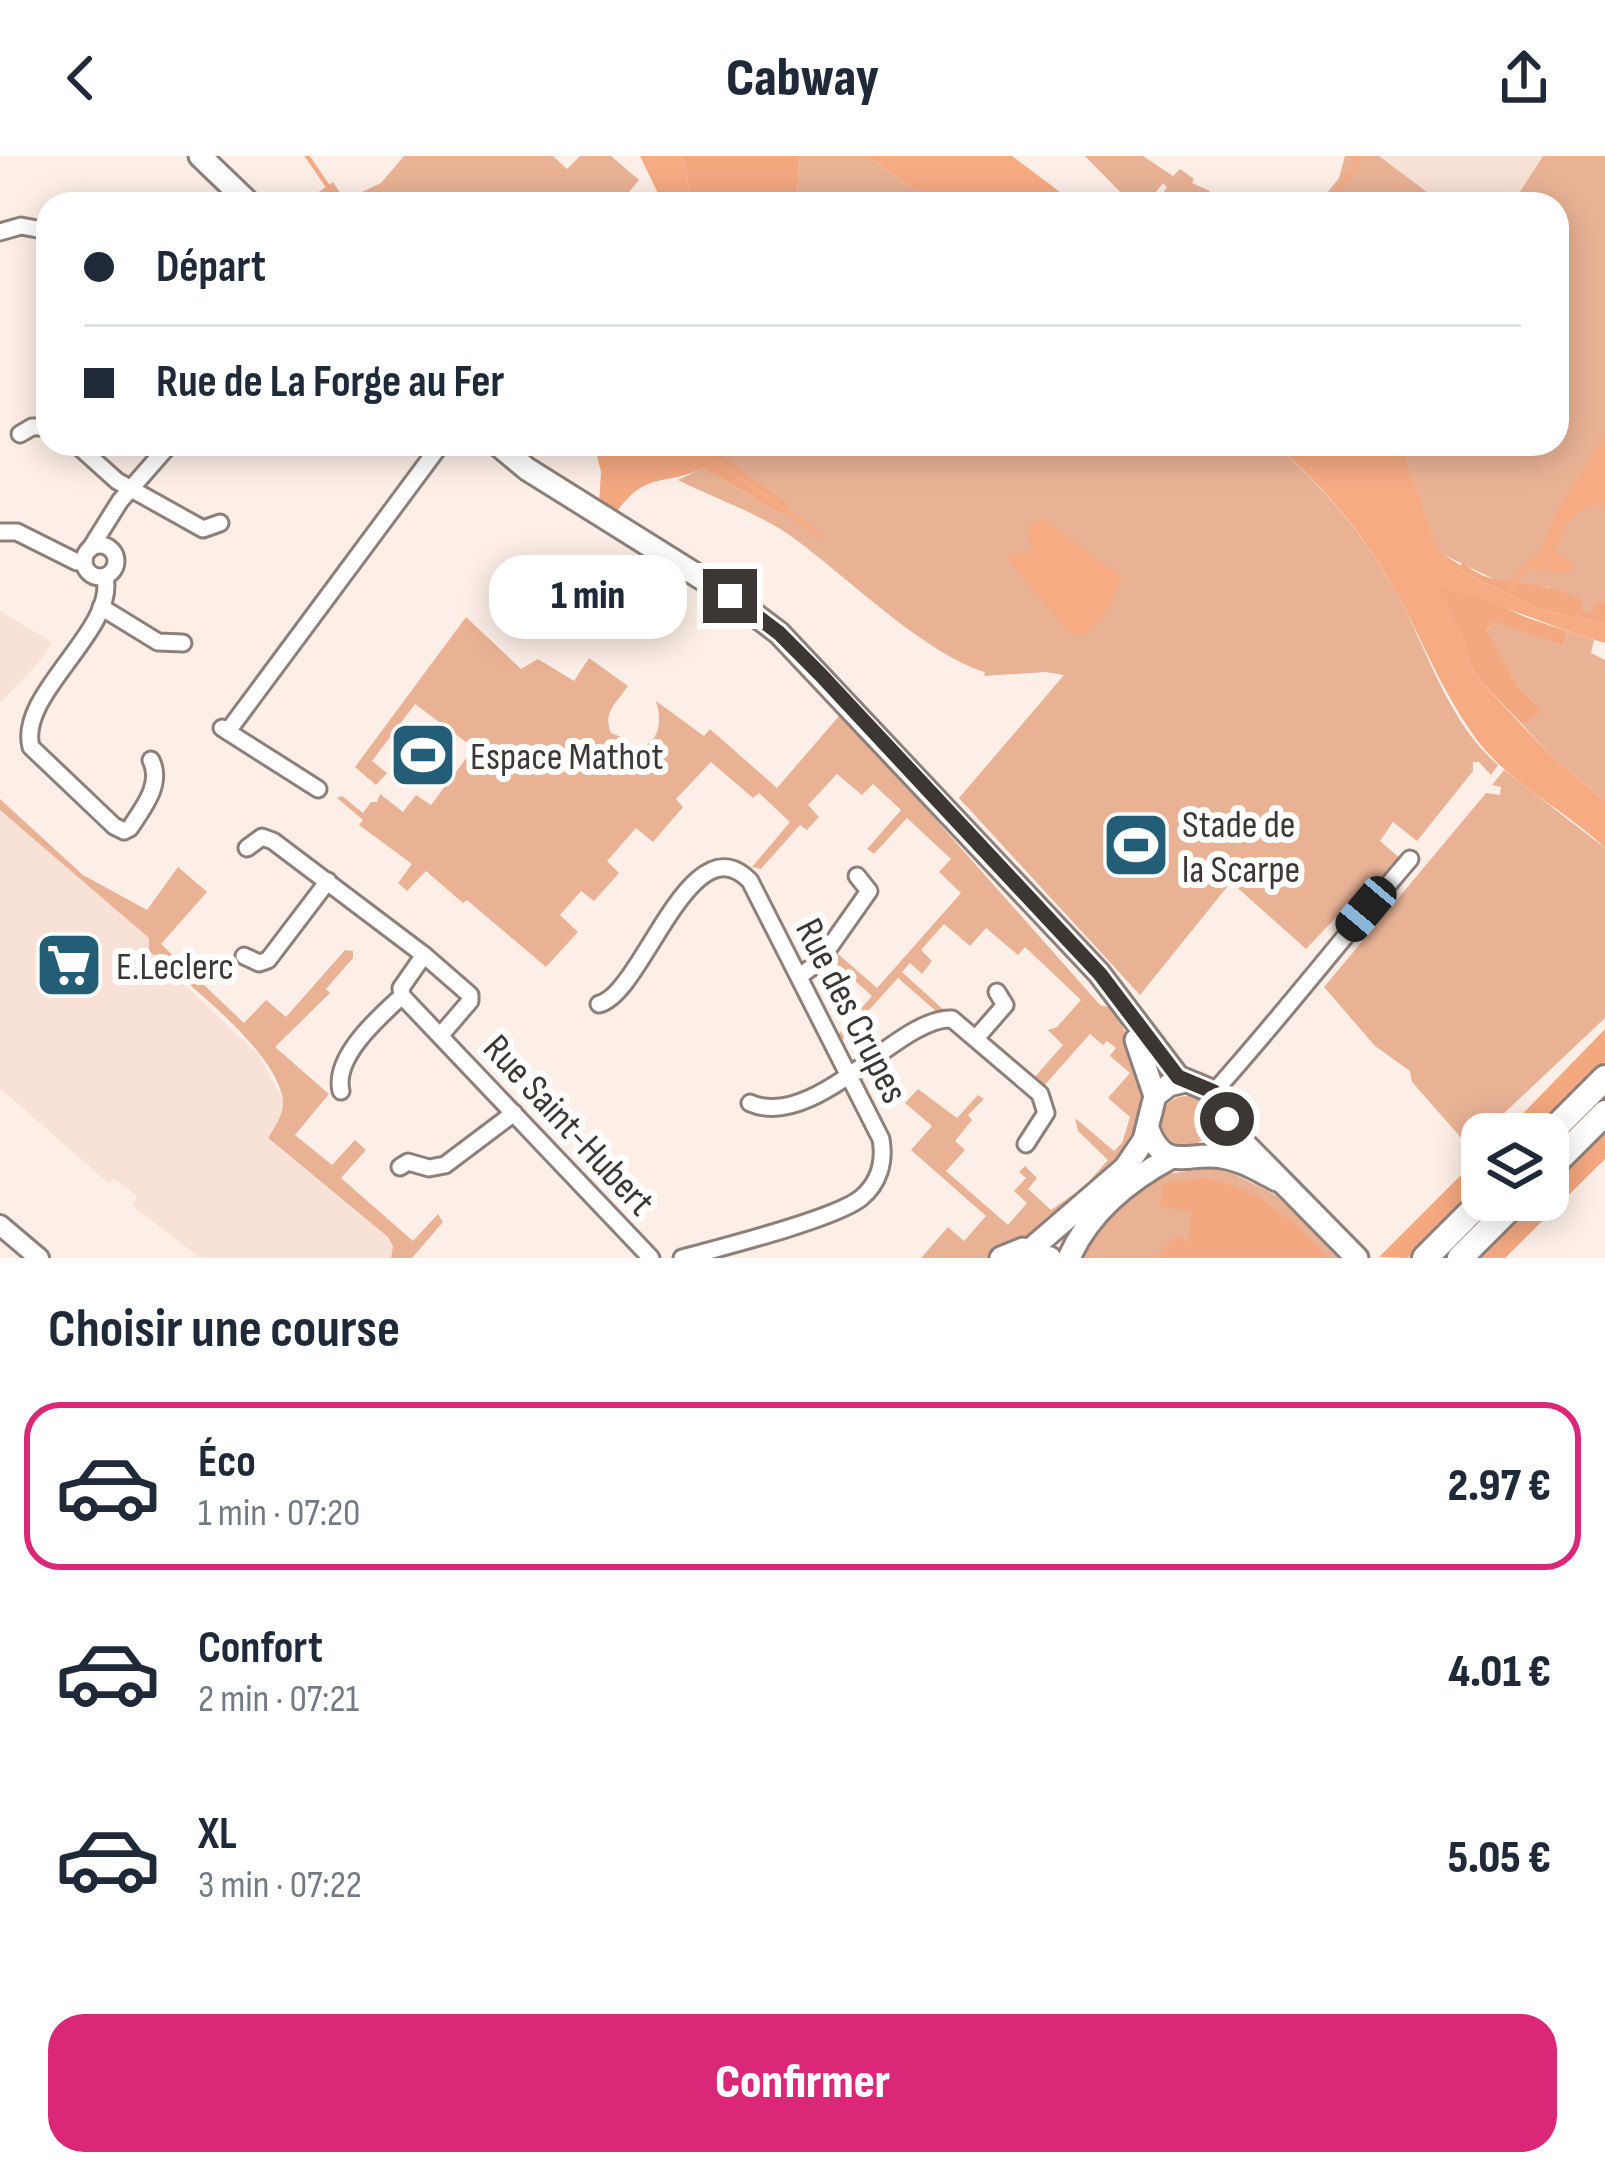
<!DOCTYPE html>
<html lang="fr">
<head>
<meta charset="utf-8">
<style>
  :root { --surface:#fff; --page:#f6f6f7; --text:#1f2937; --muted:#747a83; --line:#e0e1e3; --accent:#db2777 }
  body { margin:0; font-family:"Sofia Sans Condensed",sans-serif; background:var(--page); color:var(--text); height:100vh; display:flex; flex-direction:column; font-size:45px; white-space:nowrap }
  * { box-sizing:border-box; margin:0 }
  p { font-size:39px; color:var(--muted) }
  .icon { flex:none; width:66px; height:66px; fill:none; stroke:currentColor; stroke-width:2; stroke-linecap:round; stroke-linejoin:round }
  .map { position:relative; height:1102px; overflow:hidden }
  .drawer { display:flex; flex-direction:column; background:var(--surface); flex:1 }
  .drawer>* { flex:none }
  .top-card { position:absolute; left:36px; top:36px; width:1533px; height:264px; border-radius:36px; box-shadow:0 6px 30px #0003; display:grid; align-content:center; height:264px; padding:0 48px; background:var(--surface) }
  .fabs { position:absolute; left:1461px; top:957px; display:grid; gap:24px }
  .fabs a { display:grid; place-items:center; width:108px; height:108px; border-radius:24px; background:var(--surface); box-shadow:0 6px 30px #0003; font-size:60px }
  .end { position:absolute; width:54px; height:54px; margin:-27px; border:15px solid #3d3734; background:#fff; box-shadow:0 0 0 6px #fff }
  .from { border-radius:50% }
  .bubble { position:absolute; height:84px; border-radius:36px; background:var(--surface); box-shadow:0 6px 30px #0003; font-size:39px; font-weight:800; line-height:84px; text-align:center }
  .car { position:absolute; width:36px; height:72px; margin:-36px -18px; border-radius:15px; box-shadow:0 0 9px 3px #0007; background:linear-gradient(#222 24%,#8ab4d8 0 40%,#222 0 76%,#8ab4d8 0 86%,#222 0) }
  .top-card b { display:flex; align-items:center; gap:42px; height:114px; font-size:45px }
  .top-card b+b { border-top:3px solid var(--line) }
  .top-card i { width:30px; height:30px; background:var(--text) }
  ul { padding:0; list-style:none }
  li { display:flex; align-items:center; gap:36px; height:168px; margin:0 24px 18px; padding:0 24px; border:6px solid transparent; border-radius:36px }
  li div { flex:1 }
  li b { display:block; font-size:45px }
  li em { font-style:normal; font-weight:800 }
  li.active { border-color:var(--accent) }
  li>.icon { width:108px; height:108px; stroke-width:1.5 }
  h2 { padding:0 48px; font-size:54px; line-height:144px }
  .primary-button { display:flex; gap:24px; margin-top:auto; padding:24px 48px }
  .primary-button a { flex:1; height:138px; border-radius:36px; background:var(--accent); color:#fff; font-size:48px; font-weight:800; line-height:138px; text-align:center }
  header { display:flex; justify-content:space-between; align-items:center; height:156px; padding:0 48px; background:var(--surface); font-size:54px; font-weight:800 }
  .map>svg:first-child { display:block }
</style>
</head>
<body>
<header><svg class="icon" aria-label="back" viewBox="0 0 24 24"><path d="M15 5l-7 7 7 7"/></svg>Cabway<svg class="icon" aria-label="share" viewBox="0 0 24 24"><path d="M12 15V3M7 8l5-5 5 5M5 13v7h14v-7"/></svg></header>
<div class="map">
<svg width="1605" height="1102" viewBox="0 0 1605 1102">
  <rect width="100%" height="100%" fill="#fdefe7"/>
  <g fill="#f8e2d8">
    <polygon points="1379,0 1543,0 1512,48 1443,48"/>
    <polygon points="0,455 52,486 41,504 0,547"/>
    <polygon points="0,654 150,782 149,795 259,899 283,944 280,962 268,983 388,1081 393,1090 391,1102 200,1102 132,1049 137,1040 114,1023 109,1028 0,932"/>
  </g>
  <g fill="#e9b295">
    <polygon points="404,0 553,0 567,13 580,0 611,0 639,24 619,48 301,48 333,26 345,44 381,27"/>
    <polygon points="800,0 867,0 935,48 796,48"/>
    <polygon points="1085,0 1143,0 1173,20 1180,13 1194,23 1192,27 1210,35 1203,48 1156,48 1167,31 1163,27 1147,48 1132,48"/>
    <polygon points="1345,0 1379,0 1443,48 1318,48 1339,22"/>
    <polygon points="1543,0 1605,0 1605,447 1596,446 1593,459 1581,453 1582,444 1548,431 1502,427 1438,396 1401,288 1557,288 1557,48 1512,48"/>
    <path d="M706,288h569c52,46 96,99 128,161 26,52 49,121 95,160l-7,10 -12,-13h-6v9l-56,70 -24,-19 -13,19 21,18 -52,58 -8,-5 -35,37 -75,-67 -91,113 -181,-197 105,-123 -18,-3 -62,4 1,-4c-60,-18 -138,-95 -190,-133 -34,-25 -79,-40 -117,-59l25,-12 77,45z"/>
    <path d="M466,461l55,52 17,-10 36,22 15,-23 39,28c-11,17 -26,25 -17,47l15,6 2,13c29,-6 36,-24 28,-51l48,35 6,-7 67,59 62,-72 14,10 247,279 12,3 23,42 13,39 -16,59 -83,82 -52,21 -7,7h-69l27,-31 16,14 22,-25 -75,-66 21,-24 -27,-23 13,-14 39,29 21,-23 6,4 -16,16 4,5 -17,21 10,9 -19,21 62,54 19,-22 -13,-12 12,-13 -7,-6 6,-6 12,12 -9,11 23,21 33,-23 24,-27 -30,-29 -3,-13 39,33 8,-8 8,-26 -22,-19 22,-25 -20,-17 6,-8 -9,-7 -4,4 -13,-11 -48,54 -10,-8 31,-35 -15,-15 9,-3 24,-27 -56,-53 -7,8 -32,-27 -16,18 -26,-22 -23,26 11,11 -10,13 -12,-11 -8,9 43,39 -7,2 -40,-35 -56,62 -3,-6 33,-38 -40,-36 5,-7 40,35 84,-95 -22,-21 12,-13 -44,-41 -33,36 -7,-5 34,-39 -28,-26 -11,11 -25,-21 -29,31 11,12 -12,13 -7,-5 -39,44 -9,-2 38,-45 -31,-29 -6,5 -42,-36 -35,37 7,8 -30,35 -17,-14 -29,33 12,12 -25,28 -13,-10 -21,24 18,17 -32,35 -79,-67 -4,3 -37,-32 -19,20 -9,-8 14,-19 -53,-39 4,-5 -26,-22 5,-2 21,17 8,-11h6l3,-8 23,18 13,-17 15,10 43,-57 -59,-44 -43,57 15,12 -11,12 -21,-18z"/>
    <polygon points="1493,464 1563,490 1567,475 1594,484 1591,497 1605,504 1605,645 1549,598 1522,568 1538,550 1519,532 1487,476"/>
    <polygon points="1504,614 1605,692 1605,862 1482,978 1471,993 1412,926 1410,915 1375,890 1324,831 1486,637 1500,639 1501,631 1492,629"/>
    <path d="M0,643l83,76 64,35 31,-43 29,25 -46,52 83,79 22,-23 20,17 59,-67 8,1v7l-27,31 4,4 -55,54 54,47 -34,41 37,30 23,-25 11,10 -25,28 72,63 25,-27 5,8 -31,36h-21l2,-12 -5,-9 -120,-99c8,-13 18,-27 14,-43 -11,-48 -96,-113 -133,-144v-13l-149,-128z"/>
    <circle cx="1186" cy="965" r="25"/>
    <polygon points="1220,1011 1276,1039 1342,1102 1079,1102 1101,1064 1158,1019"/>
  </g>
  <g fill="#f3a880">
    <polygon points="682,0 800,0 796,48 693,48"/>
    <path d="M594,288c24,0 41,11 66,12l11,-12h35l84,62 -10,7 -77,-45c-39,19 -55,2 -85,42l-19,-5 2,-33z"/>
    <path d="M1463,406c23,23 53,19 83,25 12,2 25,8 37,13l-2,9 11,5 4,-13 9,2v21l-66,-15 -78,-38 -3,-2z"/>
    <polygon points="1436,431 1483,441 1525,461 1567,475 1563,490 1493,465 1487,475 1519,532 1538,550 1538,557 1522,568 1482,527 1468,506 1465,487"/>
    <polygon points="1605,873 1605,906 1533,978 1503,978"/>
    <polygon points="1605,968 1605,1003 1505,1102 1472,1102 1529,1044 1548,1044 1548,1025"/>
    <polygon points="1482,998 1482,1028 1408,1102 1379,1101"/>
    <path d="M1204,1022c55,10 87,41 125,80h-167l-4,-3 17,-19 13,6 4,-31 -32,-4 3,-23z"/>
  </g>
  <g fill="#f6ab83">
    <polygon points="640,0 682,0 693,48 663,48"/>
    <polygon points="867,0 1012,0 1076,48 935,48"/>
    <path d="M1605,280v68l-3,4 -4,-4c-25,5 -38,25 -42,50l17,9 -2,9 -37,-2 -7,-8 14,-11 17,-42z"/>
    <path d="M1275,288h126l37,107 22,14 1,6 78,38 66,15v19c-57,-16 -111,-44 -168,-55l28,55 3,19 14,21 67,71 56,47v47c-43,-41 -99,-65 -133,-115 -29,-41 -47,-86 -70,-130 -32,-61 -75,-114 -127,-159z"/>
    <polygon points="1044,363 1122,422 1107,456 1084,479 1069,477 1006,401 1032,395 1027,370"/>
  </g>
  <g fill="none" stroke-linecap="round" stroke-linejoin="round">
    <g stroke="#f6ab83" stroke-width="4.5">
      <polyline points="307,0 340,48"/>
      <polyline points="1328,48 1358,6 1355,0"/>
      <polyline points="692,288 821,380"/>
      <polyline points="1506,443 1520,417 1529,409"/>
    </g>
    <defs>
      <g id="minor">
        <polyline points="0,76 21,70 48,75"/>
        <polyline points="20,278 32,271 48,271"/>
        <polyline points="76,288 117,325 203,373 220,367"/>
        <polyline points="0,376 17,376 77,406 84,405"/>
        <circle cx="100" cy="405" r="16"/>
        <polyline points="90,393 120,345 170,288"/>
        <path d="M105,421c12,53 -88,117 -74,170l83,79 10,5 6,-3c13,-20 33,-44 21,-68"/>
        <polyline points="101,451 158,486 183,487"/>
        <polyline points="222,572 318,633"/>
        <polyline points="228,575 441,288"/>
        <polyline points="247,692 262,681 273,685 424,799"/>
        <polyline points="244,800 259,807 268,804 328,725"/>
        <polyline points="801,819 819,806 869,735 857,720"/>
        <path d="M599,848c44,-10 91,-185 151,-123l131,258c4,23 -2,44 -20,59 -26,21 -142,50 -179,60"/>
        <polyline points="440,880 470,845 470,839 424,799 401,832 402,840 651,1102"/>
        <polyline points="977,881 1005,849 997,836"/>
        <path d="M341,935c-8,-34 38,-74 61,-95"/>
        <path d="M1214,936c68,-76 130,-156 196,-233"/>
        <path d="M750,947c65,29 151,-88 202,-84l88,75 6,19 -20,31"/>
        <polyline points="400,1011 408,1006 429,1012 445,1009 514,957"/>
      </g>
      <polyline id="tertiary" points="0,1069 39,1102"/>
      <g id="secondary">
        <polyline points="200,0 250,48"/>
        <polyline points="497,288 527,313 730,440 779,477 1099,817 1178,921 1214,936 1232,975 1357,1102"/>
        <polyline points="1136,884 1155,940"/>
        <path d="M1148,973c17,45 41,22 74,28 20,3 37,14 55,23"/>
        <polyline points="1030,1094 1125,1012 1144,984 1155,940 1169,929 1185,925"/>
        <polyline points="1001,1102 1023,1093 1050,1102"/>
        <path d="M1069,1102c20,-46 58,-77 103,-101"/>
      </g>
      <g id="trunk">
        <polyline points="1548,979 1605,922"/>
        <polyline points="1548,1014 1605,957"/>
        <polyline points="1425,1102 1483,1044"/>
        <polyline points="1460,1102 1518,1044"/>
      </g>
    </defs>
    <use href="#minor" stroke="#8d807a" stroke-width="21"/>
    <use href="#tertiary" stroke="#8d807a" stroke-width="24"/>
    <use href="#secondary" stroke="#8d807a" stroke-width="27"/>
    <use href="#trunk" stroke="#8d807a" stroke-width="30"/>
    <use href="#minor" stroke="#fff" stroke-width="15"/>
    <use href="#tertiary" stroke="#fff" stroke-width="18"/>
    <use href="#secondary" stroke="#fff" stroke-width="21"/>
    <use href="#trunk" stroke="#fff" stroke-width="24"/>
  </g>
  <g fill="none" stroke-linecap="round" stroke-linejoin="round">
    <polyline stroke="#3d3734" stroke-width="15" points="730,440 779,477 820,518 1100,818 1178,921 1214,936 1227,963"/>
  </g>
  <defs>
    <symbol id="stadium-square" viewBox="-11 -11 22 22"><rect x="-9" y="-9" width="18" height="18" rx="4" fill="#235e76" stroke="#fff"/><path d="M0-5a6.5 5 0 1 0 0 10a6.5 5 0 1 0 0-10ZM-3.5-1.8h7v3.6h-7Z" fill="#fff"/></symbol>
    <symbol id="supermarket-square" viewBox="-11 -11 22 22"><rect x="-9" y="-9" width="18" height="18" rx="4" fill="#235e76" stroke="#fff"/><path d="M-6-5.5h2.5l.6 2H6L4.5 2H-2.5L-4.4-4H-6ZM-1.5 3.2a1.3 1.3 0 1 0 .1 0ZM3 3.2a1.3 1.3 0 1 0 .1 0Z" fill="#fff"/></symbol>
  </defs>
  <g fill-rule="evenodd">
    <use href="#stadium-square" x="385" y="561" width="76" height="76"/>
    <use href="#stadium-square" x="1098" y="651" width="76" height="76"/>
    <use href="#supermarket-square" x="31" y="771" width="76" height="76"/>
  </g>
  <g text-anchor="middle" stroke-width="12" stroke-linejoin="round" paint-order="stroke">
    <g font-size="39" fill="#3d3734" stroke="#fff" text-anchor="start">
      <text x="470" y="613">Espace Mathot</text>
      <text x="1182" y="681">Stade de<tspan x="1182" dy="45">la Scarpe</tspan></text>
      <text x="116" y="823">E.Leclerc</text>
    </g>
    <g font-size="39" fill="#3d3734" stroke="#fff">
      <text transform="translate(853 854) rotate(63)" y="14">Rue des Crupes</text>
      <text transform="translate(570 968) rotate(47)" y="14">Rue Saint-Hubert</text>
    </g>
  </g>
</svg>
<div class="fabs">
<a><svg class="icon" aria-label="layers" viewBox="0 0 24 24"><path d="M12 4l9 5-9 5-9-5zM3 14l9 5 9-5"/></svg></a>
</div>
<i class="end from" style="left:1227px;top:963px"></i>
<i class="end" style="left:730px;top:440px"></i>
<div class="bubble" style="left:489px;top:399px;width:198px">1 min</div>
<i class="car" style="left:1366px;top:753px;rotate:220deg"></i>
<div class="top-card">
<b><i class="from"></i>Départ</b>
<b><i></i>Rue de La Forge au Fer</b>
</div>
</div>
<section class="drawer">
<h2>Choisir une course</h2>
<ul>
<li class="active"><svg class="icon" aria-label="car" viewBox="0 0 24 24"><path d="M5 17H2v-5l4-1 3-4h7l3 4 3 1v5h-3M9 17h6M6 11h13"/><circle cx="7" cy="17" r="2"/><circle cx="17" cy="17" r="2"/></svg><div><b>Éco</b><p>1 min · 07:20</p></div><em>2.97 €</em></li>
<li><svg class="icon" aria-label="car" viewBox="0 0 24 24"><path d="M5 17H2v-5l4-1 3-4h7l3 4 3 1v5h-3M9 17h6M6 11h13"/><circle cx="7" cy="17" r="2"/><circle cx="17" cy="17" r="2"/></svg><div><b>Confort</b><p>2 min · 07:21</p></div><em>4.01 €</em></li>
<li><svg class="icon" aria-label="car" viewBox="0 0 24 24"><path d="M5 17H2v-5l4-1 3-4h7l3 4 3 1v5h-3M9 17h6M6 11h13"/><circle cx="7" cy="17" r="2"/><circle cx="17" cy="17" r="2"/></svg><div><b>XL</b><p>3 min · 07:22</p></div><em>5.05 €</em></li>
</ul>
<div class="primary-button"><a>Confirmer</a></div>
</section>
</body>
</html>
